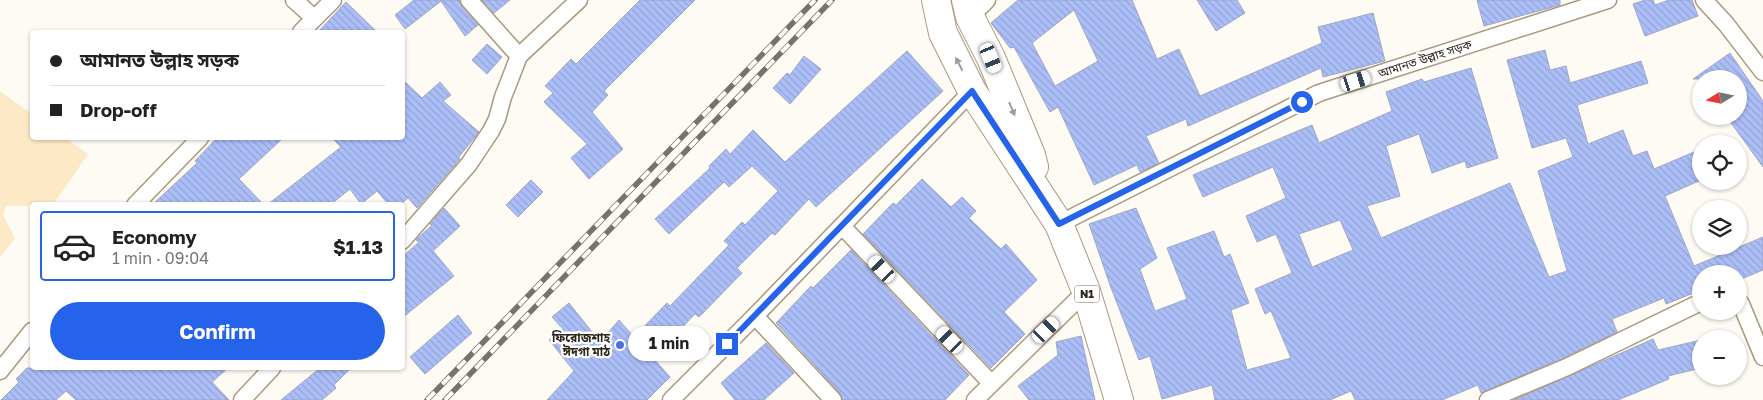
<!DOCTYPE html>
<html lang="en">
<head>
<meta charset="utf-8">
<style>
  :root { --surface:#fff; --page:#f2f2f2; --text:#222; --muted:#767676; --line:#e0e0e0; --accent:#2563eb }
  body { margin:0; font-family:"Golos Text","Noto Sans Bengali",sans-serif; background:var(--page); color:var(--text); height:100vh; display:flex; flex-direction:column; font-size:19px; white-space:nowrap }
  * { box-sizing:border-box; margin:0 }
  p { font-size:16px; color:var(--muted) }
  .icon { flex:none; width:28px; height:28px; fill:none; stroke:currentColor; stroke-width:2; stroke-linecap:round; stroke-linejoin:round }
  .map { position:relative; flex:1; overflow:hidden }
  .panel { position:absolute; left:30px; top:202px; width:375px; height:168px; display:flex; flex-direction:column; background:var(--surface); border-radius:5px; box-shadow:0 1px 4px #0004 }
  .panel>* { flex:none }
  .guide { position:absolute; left:30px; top:30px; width:375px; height:110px; border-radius:5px; box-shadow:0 1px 4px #0004; display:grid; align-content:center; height:110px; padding:0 20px; background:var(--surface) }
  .needle { width:32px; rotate:260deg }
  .fabs { position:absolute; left:1692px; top:70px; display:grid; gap:10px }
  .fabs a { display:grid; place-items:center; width:55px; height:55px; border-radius:50%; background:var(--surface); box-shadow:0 1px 4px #0004; font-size:25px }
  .end { position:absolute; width:22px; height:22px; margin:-11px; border:6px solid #2563eb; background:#fff; box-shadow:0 0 0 2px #fff }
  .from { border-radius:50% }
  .bubble { position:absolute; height:35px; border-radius:18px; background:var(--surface); box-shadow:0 1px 4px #0004; font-size:16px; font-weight:700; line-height:35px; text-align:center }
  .car { position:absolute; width:15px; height:30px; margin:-15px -8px; border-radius:6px; box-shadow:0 0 4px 1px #0007; background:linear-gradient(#fff 24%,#345 0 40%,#fff 0 76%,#345 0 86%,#fff 0) }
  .guide b { display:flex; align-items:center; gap:18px; height:48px; font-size:19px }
  .guide b+b { border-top:1px solid var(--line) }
  .guide i { width:12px; height:12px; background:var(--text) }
  ul { padding:9px 0 0; list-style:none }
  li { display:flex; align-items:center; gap:15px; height:70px; margin:0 10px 8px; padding:0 10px; border:2px solid var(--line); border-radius:5px }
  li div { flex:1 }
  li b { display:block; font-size:19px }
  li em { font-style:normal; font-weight:700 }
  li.current { border-color:var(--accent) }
  li>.icon { width:45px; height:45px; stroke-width:1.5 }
  .button { display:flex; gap:10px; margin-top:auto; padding:10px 20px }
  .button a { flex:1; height:58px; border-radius:30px; background:var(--accent); color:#fff; font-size:20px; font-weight:700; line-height:58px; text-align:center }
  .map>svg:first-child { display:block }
</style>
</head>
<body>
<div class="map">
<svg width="1763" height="400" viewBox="0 0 1763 400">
  <defs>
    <pattern id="building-back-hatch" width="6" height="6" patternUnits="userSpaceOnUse" patternTransform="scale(1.25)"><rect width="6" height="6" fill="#abbef8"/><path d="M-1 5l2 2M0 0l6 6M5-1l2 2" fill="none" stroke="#93a3d4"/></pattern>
  </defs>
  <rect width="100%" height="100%" fill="#fefaf4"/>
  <polygon fill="#fee9c6" points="0,91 32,114 32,138 65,138 88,154 53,205 6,206 3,215 15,238 0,257"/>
  <g fill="url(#building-back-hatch)" stroke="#9ea8c5" fill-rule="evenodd">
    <polygon points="414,0 459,0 462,7 478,25 465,36 441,1 405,29 395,15"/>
    <polygon points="482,0 510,0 494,13"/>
    <polygon points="640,0 695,0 604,91 608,95 592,112 623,149 589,179 571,158 587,144 544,102 553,93 545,86 571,59 576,64"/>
    <path d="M1018,0h114l25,59 22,-10 21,47 122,-53 -4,-16 55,-14 12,48 -62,16 -2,-9 -133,58 -2,-7 -40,17 13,27 -19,9 -3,-7 -43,20 -36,-78 -8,5 -36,-65 -4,1 -19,-25zM1074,10l24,51 -43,25 -23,-43z"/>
    <polygon points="1197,0 1237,0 1245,13 1216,31"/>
    <polygon points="1477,0 1560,0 1560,5 1484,26"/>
    <polygon points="1645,0 1653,0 1655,5 1669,0 1692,0 1698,16 1645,36 1633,4"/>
    <polygon points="346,2 377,32 318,32"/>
    <polygon points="487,44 502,57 487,74 472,60"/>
    <path d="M1545,50l5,20 16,-4 4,17 71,-22 7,22 -71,22 11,39 35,-14 10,26 14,-5 7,18 47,-20v31l-36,16 29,70 69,-29v33l-24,10v-6h-38v16l-35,14 -2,-6 -52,21 5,13 -54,26 -82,35 -3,-8 -36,15h-87l-4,-9 -21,9h-115l-3,-15 -50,14 -12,-43 -11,4 -29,-75 -21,-61 47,-16 21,50 -17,11 15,42 32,-12 -20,-51 47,-17 10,26 6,-3 19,49 -18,7 16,60 44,-12 -20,-47 -6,3 -10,-25 37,-16 -16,-39 -19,8 -11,-26 40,-18 -13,-31 -70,30 -10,-22 119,-50 7,18 73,-32 -6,-19 36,-13 2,3 47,-14 27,90 -31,10 -2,-7 -33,12 -13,-39 -33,12 14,50 -33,10 14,32 129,-55 39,94 18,-6 -29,-100 35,-14 -7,-19 -34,10 -25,-88zM1340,220l13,30 -41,17 -13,-33z"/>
    <polygon points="907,51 943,91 816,207 809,199 775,235 772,233 737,268 742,273 699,317 695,314 653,358 670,377 647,400 547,400 574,371 549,340 563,329 552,317 569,303 600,342 619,320 634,337 667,303 670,306 729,245 724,241 742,222 745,225 778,191 752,166 729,187 724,182 669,234 655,219 710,168 709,166 726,149 730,154 753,130 785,162"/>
    <polygon points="1730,53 1763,101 1763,167 1726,116 1739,116 1739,79 1693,79"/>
    <polygon points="804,56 821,69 790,104 773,88 787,73 790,75"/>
    <polygon points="402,79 422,98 440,82 451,95 443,101 479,132 458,158 460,159 417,208 408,198 400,205 389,205 377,191 361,204 350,189 330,205 267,205 341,147 332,138 402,138"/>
    <polygon points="217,138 283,138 239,179 264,205 152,205 197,163 195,161"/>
    <polygon points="922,179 951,207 962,197 976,211 969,218 1001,249 1006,244 1037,280 1004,312 1025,334 991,368 863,234 893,203 896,205"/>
    <polygon points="531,180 543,192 518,217 506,205"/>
    <polygon points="444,208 460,226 433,251 454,276 402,318 402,257 419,242 416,240 432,225 430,224"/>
    <polygon points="851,250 969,375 945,400 843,400 840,393 776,323 811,286 813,288"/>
    <polygon points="458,315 472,333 425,374 410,357"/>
    <polygon points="1081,336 1095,400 1029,400 1018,386 1058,355 1056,342"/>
    <polygon points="1653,339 1658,350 1701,340 1701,368 1668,376 1669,379 1618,400 1514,400"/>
    <polygon points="766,343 794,373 764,400 735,400 721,383"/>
    <polygon points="27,368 228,368 212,382 229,400 76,400 66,391 56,400 1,400 19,382 16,379"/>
    <polygon points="320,368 351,368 334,385 336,388 322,400 281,400"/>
  </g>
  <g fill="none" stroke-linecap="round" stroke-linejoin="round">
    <defs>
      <g id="minor">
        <polyline points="294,0 314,18"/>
        <polyline points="469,0 519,56"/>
        <polyline points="1704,0 1726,24 1763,72"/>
        <polyline points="970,17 987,0"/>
        <polyline points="301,32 333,0"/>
        <polyline points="135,205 200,138"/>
        <polyline points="1059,224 1319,93 1608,0"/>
        <polyline points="842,226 991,383"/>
        <polyline points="402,241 469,164 491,131 497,119 503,97 519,56 579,0"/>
        <polyline points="1739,301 1741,304 1763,357"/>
        <polyline points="755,316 833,400"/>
        <polyline points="0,371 32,331"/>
        <polyline points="242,400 272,368"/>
        <polyline points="671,400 755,316 972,91"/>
        <polyline points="975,400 1086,291"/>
        <polyline points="1488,400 1567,367 1701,302"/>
      </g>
      <g id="trunk">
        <polyline points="936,0 943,33 972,91 1059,224 1086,291 1119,400"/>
        <polyline points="966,0 970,17 991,58 1031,155 1034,167"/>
      </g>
    </defs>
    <use href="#minor" stroke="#aa997e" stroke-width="19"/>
    <use href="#trunk" stroke="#aa997e" stroke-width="30"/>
    <use href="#minor" stroke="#fff" stroke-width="16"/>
    <use href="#trunk" stroke="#fff" stroke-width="28"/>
    <defs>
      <g id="rail">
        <polyline points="427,400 815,0"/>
        <polyline points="445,400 832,0"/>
      </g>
    </defs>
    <use href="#rail" stroke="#787269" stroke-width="5.5"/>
    <use href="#rail" stroke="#fff" stroke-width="4" stroke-dasharray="11" stroke-linecap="butt"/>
  </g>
  <defs><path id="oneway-solid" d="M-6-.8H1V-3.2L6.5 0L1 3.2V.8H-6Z" transform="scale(1.25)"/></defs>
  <g fill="#a09d98">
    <use href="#oneway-solid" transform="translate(959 64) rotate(-117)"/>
    <use href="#oneway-solid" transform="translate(1012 109) rotate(67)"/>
  </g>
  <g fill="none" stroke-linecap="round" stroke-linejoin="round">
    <polyline stroke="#2563eb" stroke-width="6" points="727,344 972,91 1059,224 1302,102"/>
  </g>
  <circle fill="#536de2" stroke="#fff" stroke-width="2" cx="620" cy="345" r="5"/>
  <g text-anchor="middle" stroke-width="4.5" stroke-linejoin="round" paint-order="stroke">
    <rect fill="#fff" stroke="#6b665f" stroke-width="1" x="1074.5" y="285.5" width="25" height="17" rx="4"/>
    <g font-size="11" font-weight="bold" fill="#2c251a">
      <text x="1087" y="298">N1</text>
    </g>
    <g font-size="12" fill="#2c251a" stroke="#fff">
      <text transform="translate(1425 59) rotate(-18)" y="4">আমানত উল্লাহ সড়ক</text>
    </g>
    <g font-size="12" font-weight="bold" fill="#2c251a" stroke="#fff" text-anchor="end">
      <text x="610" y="342">ফিরোজশাহ<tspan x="610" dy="14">ঈদগা মাঠ</tspan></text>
    </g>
  </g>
</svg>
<div class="fabs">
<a><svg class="needle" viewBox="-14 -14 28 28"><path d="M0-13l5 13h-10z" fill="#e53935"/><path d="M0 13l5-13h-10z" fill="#767676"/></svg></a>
<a><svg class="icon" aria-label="locate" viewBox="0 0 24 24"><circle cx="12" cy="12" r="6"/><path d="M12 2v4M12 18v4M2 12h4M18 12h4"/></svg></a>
<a><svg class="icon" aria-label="layers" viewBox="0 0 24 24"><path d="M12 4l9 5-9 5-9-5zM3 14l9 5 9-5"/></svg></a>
<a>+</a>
<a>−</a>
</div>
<i class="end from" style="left:1302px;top:102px"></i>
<i class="end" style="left:727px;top:344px"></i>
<div class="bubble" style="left:628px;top:326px;width:82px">1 min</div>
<i class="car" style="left:991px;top:58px;rotate:157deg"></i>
<i class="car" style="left:1356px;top:81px;rotate:72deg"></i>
<i class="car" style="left:882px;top:269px;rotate:317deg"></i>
<i class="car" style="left:1046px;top:330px;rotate:46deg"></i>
<i class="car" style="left:950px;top:340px;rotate:316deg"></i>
<div class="guide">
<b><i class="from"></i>আমানত উল্লাহ সড়ক</b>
<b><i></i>Drop-off</b>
</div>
<section class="panel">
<ul>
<li class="current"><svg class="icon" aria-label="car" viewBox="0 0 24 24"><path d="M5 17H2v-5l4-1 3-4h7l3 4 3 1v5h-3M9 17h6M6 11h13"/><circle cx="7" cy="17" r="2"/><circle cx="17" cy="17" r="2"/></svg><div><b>Economy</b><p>1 min · 09:04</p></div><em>$1.13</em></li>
</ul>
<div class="button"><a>Confirm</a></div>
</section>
</div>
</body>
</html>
